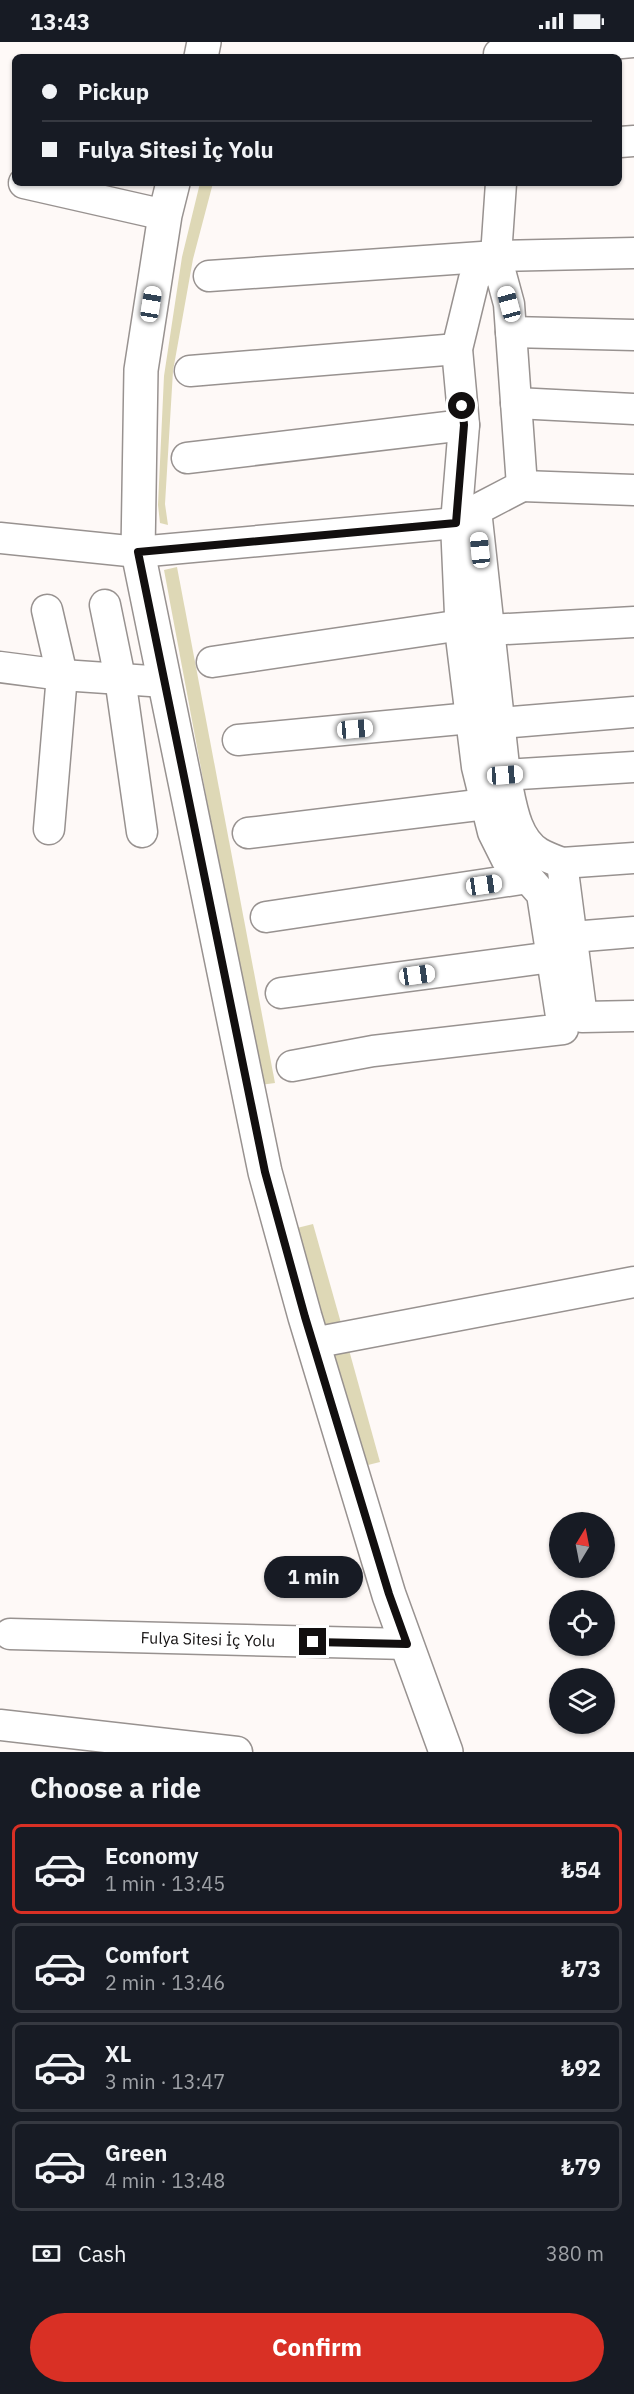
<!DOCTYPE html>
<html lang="en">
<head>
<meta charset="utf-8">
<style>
  :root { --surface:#171b24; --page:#242831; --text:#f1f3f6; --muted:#9ea1a6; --line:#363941; --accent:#d93025 }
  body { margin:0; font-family:"IBM Plex Sans",sans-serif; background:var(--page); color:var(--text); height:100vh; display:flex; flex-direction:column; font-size:22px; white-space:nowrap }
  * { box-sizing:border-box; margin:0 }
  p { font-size:20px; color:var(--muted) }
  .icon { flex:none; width:33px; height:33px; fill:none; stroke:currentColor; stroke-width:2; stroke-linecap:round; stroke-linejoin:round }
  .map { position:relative; height:1710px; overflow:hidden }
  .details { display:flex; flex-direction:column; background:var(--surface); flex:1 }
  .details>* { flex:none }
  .hud { position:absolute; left:12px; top:12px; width:610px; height:132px; border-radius:9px; box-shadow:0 2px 4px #0004; display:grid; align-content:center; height:132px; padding:0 30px; background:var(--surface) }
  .needle { width:39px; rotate:10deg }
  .fabs { position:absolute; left:549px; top:1470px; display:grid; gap:12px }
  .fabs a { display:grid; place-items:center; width:66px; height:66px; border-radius:50%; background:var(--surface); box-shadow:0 2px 4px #0004; font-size:30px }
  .end { position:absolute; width:27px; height:27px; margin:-14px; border:8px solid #120f0f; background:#fff; box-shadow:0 0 0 3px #fff }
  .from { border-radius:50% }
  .bubble { position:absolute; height:42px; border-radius:21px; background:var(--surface); box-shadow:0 2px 4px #0004; font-size:20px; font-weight:700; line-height:42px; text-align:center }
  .car { position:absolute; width:18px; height:36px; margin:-18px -9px; border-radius:8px; box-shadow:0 0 4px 2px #0007; background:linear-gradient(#fff 24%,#345 0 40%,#fff 0 76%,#345 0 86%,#fff 0) }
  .hud b { display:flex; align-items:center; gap:21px; height:57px; font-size:22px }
  .hud b+b { border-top:2px solid var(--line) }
  .hud i { width:15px; height:15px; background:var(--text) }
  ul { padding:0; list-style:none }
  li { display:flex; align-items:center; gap:18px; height:90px; margin:0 12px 9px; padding:0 18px; border:3px solid var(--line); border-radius:9px }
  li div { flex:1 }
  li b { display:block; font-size:22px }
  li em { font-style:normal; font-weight:700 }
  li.on { border-color:var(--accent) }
  li>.icon { width:54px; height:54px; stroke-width:1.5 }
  h2 { padding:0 30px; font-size:27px; line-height:72px }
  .pay { display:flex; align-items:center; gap:15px; height:66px; padding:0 30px; font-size:22px }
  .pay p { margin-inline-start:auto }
  .cta { display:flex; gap:12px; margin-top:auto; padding:12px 30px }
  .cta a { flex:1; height:69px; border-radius:36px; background:var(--accent); color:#fff; font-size:24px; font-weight:700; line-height:69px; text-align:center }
  .status { display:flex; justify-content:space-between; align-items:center; height:42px; padding:0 30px; background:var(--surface); direction:ltr }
  .status svg { height:16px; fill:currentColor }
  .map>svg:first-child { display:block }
</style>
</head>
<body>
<div class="status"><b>13:43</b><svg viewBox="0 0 49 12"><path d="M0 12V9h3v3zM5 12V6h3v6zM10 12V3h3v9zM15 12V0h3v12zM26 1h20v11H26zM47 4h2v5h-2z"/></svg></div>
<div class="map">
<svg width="634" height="1710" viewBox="0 0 634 1710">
  <rect width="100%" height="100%" fill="#fef9f7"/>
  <g fill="#ded8b6">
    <polygon points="200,141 213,141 193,217 173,329 165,462 168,483 160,481 158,463 164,334 182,215"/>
    <polygon points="177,525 275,1041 260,1043 164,528"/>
    <polygon points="313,1182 341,1281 323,1285 297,1186"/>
    <polygon points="349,1308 380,1420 364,1424 332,1312"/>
  </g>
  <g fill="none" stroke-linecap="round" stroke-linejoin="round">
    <defs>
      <g id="street">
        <polyline points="499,15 499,12 634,0"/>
        <polyline points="620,100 634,99"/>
        <polyline points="24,141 165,173"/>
        <path d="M501,141l-5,73 13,48 13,182 -46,24 29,265c6,26 9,63 34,78 7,4 15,7 23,10l20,154 52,-1"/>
        <polyline points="209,234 496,214 634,211"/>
        <polyline points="511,290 634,293"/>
        <polyline points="190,329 457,307"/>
        <polyline points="516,361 634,367"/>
        <polyline points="187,416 464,383"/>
        <polyline points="522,444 634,448"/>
        <polyline points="0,496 138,510 456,481"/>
        <polyline points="105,563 120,636 142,790"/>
        <polyline points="47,568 62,633 49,787"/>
        <polyline points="489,588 634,580"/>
        <polyline points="212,620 462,583"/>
        <polyline points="0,625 62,633 165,640"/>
        <polyline points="500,681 634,670"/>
        <polyline points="238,698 471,676"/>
        <polyline points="505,733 634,725"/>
        <polyline points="248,791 486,762"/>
        <polyline points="562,821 634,816"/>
        <polyline points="266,875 528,836"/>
        <polyline points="572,895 634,890"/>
        <polyline points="281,951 552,915"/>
        <polyline points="292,1024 373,1009 563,987 542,852 520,827 507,818 493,790 477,725 461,595 456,481 464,383 457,307 474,237 496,214"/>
        <polyline points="313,1301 634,1240"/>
        <path id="s1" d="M10,1592l397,10"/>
        <polyline points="0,1683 237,1710"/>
      </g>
      <g id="secondary">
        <polyline points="201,15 204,0"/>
        <polyline points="173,141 165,173 141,328 138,510 265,1130 305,1275 389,1553 446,1710"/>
      </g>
    </defs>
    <use href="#street" stroke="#989290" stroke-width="33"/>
    <use href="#secondary" stroke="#989290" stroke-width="36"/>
    <use href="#street" stroke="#fff" stroke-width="30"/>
    <use href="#secondary" stroke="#fff" stroke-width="33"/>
  </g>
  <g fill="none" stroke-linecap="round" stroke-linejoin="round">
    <polyline stroke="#120f0f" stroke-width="8" points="313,1600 407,1602 389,1552 305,1275 265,1130 138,510 456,481 464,383 462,364"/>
  </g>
  <g text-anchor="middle" stroke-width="4.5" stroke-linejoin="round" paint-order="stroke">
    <g font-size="16" fill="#120f0f" stroke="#fff">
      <text dy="6" stroke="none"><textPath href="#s1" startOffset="198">Fulya Sitesi İç Yolu</textPath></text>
    </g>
  </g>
</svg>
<div class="fabs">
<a><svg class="needle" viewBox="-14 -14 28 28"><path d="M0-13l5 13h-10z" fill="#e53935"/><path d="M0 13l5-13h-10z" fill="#9ea1a6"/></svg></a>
<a><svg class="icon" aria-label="locate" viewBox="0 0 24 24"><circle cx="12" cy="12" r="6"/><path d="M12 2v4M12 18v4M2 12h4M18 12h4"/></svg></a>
<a><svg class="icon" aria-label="layers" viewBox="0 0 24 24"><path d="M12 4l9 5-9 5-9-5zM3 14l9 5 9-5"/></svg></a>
</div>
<i class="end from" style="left:462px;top:364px"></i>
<i class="end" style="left:313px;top:1600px"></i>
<div class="bubble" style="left:264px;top:1514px;width:99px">1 min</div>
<i class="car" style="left:151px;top:262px;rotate:9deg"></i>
<i class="car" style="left:509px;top:262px;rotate:345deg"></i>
<i class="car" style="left:480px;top:508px;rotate:354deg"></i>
<i class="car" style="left:355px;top:687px;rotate:85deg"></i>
<i class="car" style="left:505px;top:733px;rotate:86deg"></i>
<i class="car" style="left:484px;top:843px;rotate:82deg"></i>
<i class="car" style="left:417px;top:933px;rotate:82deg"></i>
<div class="hud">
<b><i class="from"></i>Pickup</b>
<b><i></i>Fulya Sitesi İç Yolu</b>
</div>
</div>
<section class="details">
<h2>Choose a ride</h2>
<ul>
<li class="on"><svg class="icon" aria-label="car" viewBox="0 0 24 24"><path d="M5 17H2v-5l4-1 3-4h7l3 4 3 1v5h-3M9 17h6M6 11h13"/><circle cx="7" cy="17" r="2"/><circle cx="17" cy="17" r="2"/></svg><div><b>Economy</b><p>1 min · 13:45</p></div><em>₺54</em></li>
<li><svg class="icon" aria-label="car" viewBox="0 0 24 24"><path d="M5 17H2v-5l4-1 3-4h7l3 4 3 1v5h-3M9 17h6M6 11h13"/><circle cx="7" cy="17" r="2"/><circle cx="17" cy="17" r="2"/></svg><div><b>Comfort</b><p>2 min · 13:46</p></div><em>₺73</em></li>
<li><svg class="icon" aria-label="car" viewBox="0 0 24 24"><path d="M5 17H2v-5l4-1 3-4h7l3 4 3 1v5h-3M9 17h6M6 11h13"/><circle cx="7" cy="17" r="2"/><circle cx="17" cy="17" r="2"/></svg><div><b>XL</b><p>3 min · 13:47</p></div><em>₺92</em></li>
<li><svg class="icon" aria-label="car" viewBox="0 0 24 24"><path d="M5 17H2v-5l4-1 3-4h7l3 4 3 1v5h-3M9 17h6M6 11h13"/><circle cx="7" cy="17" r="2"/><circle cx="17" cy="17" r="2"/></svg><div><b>Green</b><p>4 min · 13:48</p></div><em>₺79</em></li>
</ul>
<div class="pay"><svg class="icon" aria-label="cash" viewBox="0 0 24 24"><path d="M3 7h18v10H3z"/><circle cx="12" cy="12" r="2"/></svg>Cash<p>380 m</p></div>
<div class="cta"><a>Confirm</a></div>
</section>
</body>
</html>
